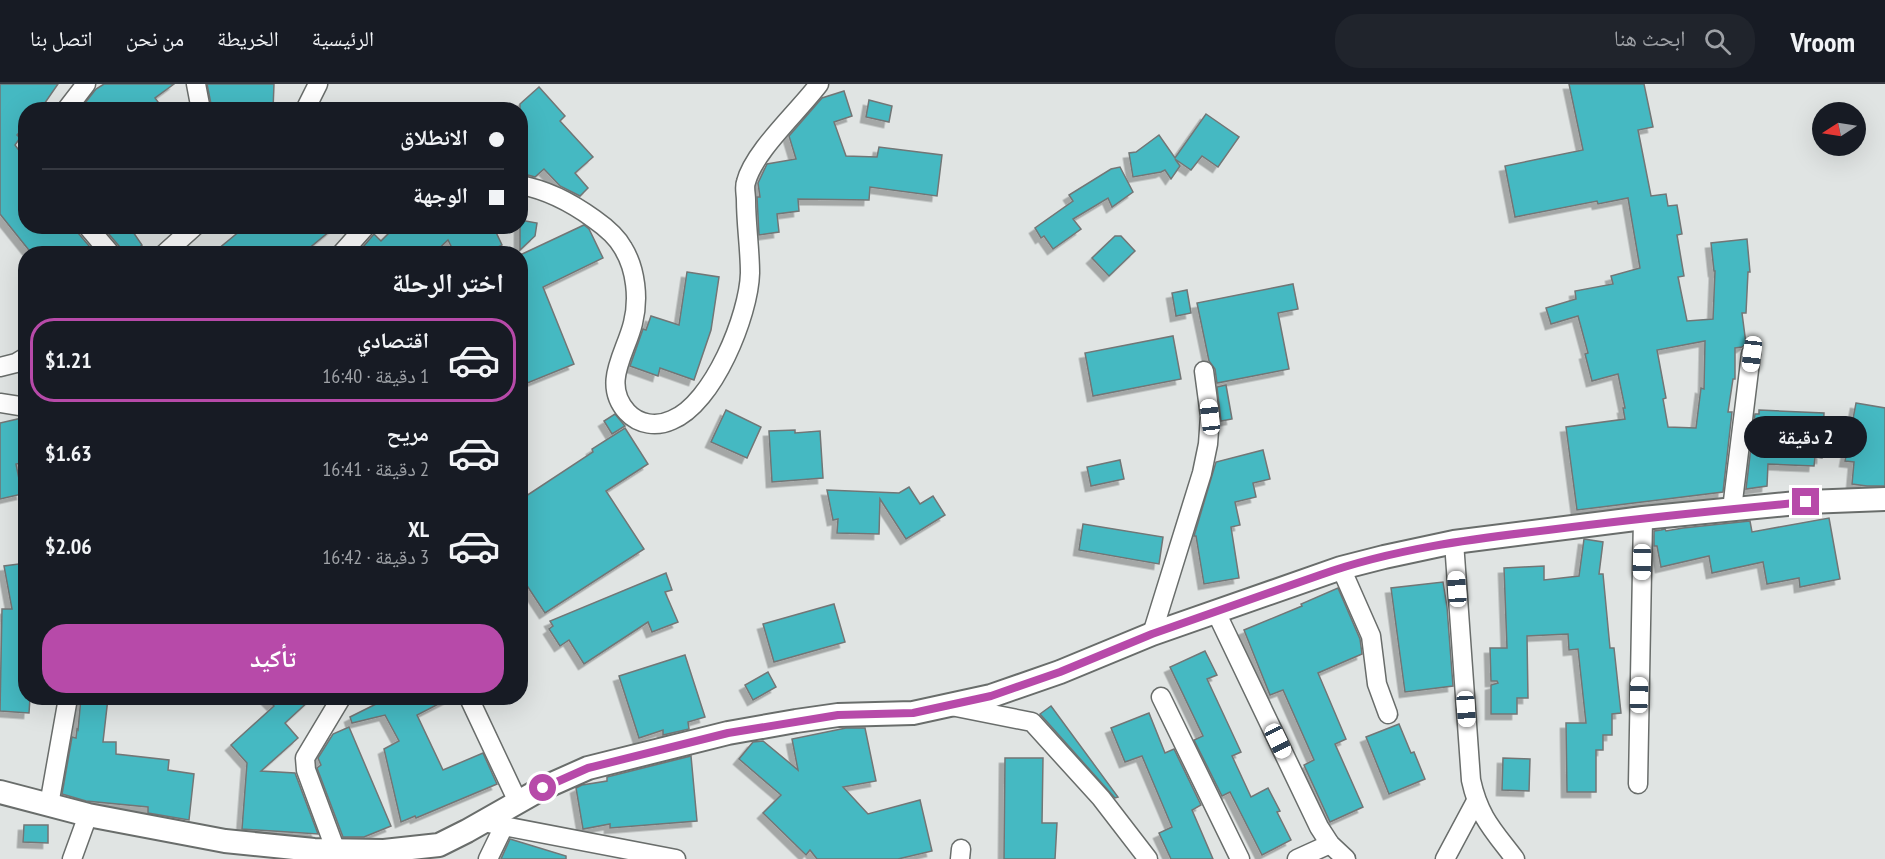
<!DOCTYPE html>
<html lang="ar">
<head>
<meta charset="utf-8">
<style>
  :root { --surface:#171b24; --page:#20242c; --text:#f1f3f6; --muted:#9ea1a6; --line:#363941; --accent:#b74aa9 }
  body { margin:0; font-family:"PT Sans Narrow","Noto Naskh Arabic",sans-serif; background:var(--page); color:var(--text); direction:rtl; height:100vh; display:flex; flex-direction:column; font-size:22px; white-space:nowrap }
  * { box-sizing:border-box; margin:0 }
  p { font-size:20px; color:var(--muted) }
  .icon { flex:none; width:33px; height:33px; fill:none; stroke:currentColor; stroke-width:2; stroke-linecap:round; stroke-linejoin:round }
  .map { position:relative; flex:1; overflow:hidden; direction:ltr }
  .drawer { position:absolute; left:18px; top:162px; width:510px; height:459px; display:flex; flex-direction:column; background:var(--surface); border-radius:24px; box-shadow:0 6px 24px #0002; direction:rtl }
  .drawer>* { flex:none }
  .top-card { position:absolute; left:18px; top:18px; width:510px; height:132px; border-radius:24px; box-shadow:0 6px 24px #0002; direction:rtl; display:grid; align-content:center; height:132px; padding:0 24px; background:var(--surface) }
  .needle { width:39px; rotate:258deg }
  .fabs { position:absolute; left:1812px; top:18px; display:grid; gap:12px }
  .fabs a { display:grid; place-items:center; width:54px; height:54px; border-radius:50%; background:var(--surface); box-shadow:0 6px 24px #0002; font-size:30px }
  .end { position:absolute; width:27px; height:27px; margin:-14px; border:8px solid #b74aa9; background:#fff; box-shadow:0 0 0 3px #fff }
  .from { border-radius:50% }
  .bubble { position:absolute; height:42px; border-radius:21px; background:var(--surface); box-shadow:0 6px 24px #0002; font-size:20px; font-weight:800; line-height:42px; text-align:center; direction:rtl }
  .car { position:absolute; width:18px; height:36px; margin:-18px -9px; border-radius:8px; box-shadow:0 0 4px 2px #0007; background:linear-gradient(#fff 24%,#345 0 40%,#fff 0 76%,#345 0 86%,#fff 0) }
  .top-card b { display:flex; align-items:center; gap:21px; height:57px; font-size:22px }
  .top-card b+b { border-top:2px solid var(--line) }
  .top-card i { width:15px; height:15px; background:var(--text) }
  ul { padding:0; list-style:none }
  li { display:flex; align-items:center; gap:18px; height:84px; margin:0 12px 9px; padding:0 12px; border:3px solid transparent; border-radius:24px }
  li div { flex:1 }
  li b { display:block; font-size:22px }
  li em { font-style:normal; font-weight:800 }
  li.on { border-color:var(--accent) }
  li>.icon { width:54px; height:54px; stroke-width:1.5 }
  h2 { padding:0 24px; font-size:27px; line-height:72px }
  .cta { display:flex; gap:12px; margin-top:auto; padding:12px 24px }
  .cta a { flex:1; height:69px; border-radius:24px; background:var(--accent); color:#fff; font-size:24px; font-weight:800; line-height:69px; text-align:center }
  header { display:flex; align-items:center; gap:36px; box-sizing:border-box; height:84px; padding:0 30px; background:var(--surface); border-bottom:2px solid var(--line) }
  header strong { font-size:28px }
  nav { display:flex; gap:33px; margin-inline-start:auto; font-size:21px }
  .search { width:420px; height:54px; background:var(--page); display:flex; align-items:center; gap:15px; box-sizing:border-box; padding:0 21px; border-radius:24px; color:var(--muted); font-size:22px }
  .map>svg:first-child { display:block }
</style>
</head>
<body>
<header>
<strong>Vroom</strong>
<div class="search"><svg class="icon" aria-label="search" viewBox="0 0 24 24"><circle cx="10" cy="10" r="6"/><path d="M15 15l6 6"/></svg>ابحث هنا</div>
<nav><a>الرئيسية</a><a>الخريطة</a><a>من نحن</a><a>اتصل بنا</a></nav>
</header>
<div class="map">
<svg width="1885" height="775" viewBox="0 0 1885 775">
  <defs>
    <filter id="shadow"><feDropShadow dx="-5.5" dy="5.5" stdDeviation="0" flood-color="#0004"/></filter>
  </defs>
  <rect width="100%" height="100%" fill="#e0e4e3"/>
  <g fill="#45b9c2" stroke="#727676" stroke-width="1.5" fill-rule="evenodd" filter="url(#shadow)">
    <polygon points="0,0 58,0 40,26 26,26 26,41 17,51 20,54 15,61 26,76 26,142 76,142 78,149 96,170 32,170 0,130"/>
    <polygon points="104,0 174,0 155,14 164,26 89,26 85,19 96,5"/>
    <polygon points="207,0 274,0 273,26 212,25"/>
    <path d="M1569,0h75l9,43 -15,3 13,66 15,-2 2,12 9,-1 5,29 -5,1 7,41 -6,1 9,44 26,-2 2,-48h-1l-3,-28 36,-4 3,33h-2l-2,41h-4l4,31 -4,3 -7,1v31h-2l-5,33h4l-9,80 -146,18 -11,-83 59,-8 -2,-11h2l-7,-34 -26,7 -7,-27 3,-1 -10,-37 -27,8 -5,-16 30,-9 -1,-8 38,-7 -2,-8 29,-8 -12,-70 -30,6 -1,-3 -82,16 -10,-51 78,-16zM1705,257l-1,48 -3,-1 -5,40 -28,-1 -5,-28 3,-1 -9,-48z"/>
    <polygon points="539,3 565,32 560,37 593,73 575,89 588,104 580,112 560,102 544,85 535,93 528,91 520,83 520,20"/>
    <polygon points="844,7 852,32 834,38 846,72 877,73 879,63 942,71 937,112 870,103 869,116 798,115 799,127 777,130 779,148 759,151 757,113 760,113 758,99 767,80 796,75 789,52 822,14"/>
    <polygon points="869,16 892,22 889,38 866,33"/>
    <polygon points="1206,30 1239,53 1218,83 1202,72 1191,86 1175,75 1180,82 1171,95 1165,86 1161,88 1133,93 1129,69 1136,68 1159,51 1175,74"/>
    <polygon points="1120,83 1133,108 1112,123 1108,114 1073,135 1081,145 1053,165 1044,152 1041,154 1035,144 1073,117 1069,111 1111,85"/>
    <polygon points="520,136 537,139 535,152 520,166"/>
    <polygon points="584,141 589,145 603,174 543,203 574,280 520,302 520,171"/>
    <polygon points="102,142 129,142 142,161 131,170 122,170 120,163"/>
    <polygon points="246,142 336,142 302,170 212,170"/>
    <polygon points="396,142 493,142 502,161 485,170 455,170 448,156 433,170 357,170 374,150 381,157"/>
    <polygon points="1115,152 1121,152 1135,167 1109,192 1092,174"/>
    <polygon points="687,188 719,193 711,246 694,296 660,284 658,292 630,282 643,245 646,246 651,232 679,241"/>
    <polygon points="1293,200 1298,225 1278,229 1289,285 1217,299 1215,285 1209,277 1197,219"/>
    <polygon points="1187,206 1191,229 1176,232 1172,209"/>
    <polygon points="1173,252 1181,295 1093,312 1085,269"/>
    <polygon points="1226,301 1232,335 1221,337 1217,303"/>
    <polygon points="1856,319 1885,324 1885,402 1867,402 1852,400 1854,378 1845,377"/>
    <polygon points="726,326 761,343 747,374 711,358"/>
    <polygon points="1759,326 1824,329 1822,374 1815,373 1814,382 1768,380 1767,402 1746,405 1755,330 1759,330"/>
    <polygon points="615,330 625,342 612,350 604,337"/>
    <polygon points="22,334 26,352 26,378 16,380 22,410 0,415 0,339"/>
    <polygon points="625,344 648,380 606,407 644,465 545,529 520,491 520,416 593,368 592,365"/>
    <polygon points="795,346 795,349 820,347 823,394 772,398 769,347"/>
    <polygon points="1263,366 1270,395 1253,399 1256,413 1235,418 1240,441 1231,443 1239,494 1204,500 1196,452 1194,452 1216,378"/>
    <polygon points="1120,376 1124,395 1091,402 1087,383"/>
    <polygon points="909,403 920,420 933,412 945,431 906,455 880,415 879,450 837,449 838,435 833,436 827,406 899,409"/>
    <polygon points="1829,434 1840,495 1800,503 1799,494 1767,500 1763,478 1712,489 1709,472 1661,483 1657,462 1654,462 1654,447 1661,446 1665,445 1666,447 1683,444 1750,437 1752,448"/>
    <polygon points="1083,440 1163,453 1159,480 1079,466"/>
    <polygon points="1584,455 1603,458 1599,490 1603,490 1610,564 1614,564 1621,629 1612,630 1612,651 1603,651 1603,666 1596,666 1596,708 1567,708 1566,639 1586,639 1578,565 1569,566 1568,550 1527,552 1528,614 1517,614 1517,630 1491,630 1491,601 1498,599 1497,597 1491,597 1490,564 1507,564 1504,484 1544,482 1544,496 1579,492"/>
    <polygon points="26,479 26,614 30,614 29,629 0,627 2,525 12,525 4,482"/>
    <polygon points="666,489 672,506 665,508 678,538 652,548 648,538 584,580 569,556 560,562 549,545 553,542 550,537"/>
    <polygon points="1443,498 1447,523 1453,602 1405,608 1391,504"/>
    <polygon points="1338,504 1360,555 1362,570 1318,589 1346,655 1335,660 1363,723 1330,738 1304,681 1314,676 1283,606 1270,611 1244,546 1302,522 1301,520"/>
    <polygon points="834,520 845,558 774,578 763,540"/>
    <polygon points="1205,567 1217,591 1207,595 1241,668 1232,672 1251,713 1268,704 1280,727 1277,728 1291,756 1262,771 1230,708 1222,712 1194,656 1203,652 1170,583"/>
    <polygon points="685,571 705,633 688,638 689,645 663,651 663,646 639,654 619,592"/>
    <polygon points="768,588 776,603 753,616 745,601"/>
    <polygon points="81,614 108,614 103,658 116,658 116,670 169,676 168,686 194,690 189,736 148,729 148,723 86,717 62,710 72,653 76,654 77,645 78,646"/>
    <polygon points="266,614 312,614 285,639 298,654 261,687 295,689 318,750 242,745 247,679 231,661 274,622"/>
    <polygon points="388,614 450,614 417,631 443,686 483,669 497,700 416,734 415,732 401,738 384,665 399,657 385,631 352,639 350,633"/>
    <polygon points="1051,622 1118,713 1115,714 1040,630"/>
    <polygon points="1149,629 1165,669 1174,665 1201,721 1192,726 1213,775 1171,775 1159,749 1172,743 1142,672 1125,678 1111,644"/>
    <polygon points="1399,640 1411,669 1414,668 1425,695 1389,710 1366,653"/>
    <polygon points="349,643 391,742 364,753 343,753 317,684 321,681 318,674 333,650"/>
    <polygon points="846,644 865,644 876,697 843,703 868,730 920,716 932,767 898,775 817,775 810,766 806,771 763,729 781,711 739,675 753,658 763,657 798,686 792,655"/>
    <polygon points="691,672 697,737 610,744 610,740 583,745 576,704 582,701 607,697 607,693"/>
    <polygon points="1005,674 1043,674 1042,739 1057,739 1055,775 1004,775"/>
    <polygon points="1503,674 1530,675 1529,707 1502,706"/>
    <polygon points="24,741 48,741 48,759 23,758"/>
    <polygon points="510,755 566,772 566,775 501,775"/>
  </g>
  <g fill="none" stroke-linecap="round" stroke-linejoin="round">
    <defs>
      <g id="minor">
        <polyline points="196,0 201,26"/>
        <polyline points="66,26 86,0"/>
        <polyline points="305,26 318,0"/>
        <path d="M520,101c28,5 52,18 74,34 10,7 23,18 29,29 13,21 16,51 10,75 -7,30 -32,60 -6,89 12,13 30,15 45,8 41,-16 77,-105 78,-147 0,-24 -4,-49 -4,-73 0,-6 -2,-13 0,-18 8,-31 53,-71 73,-98"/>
        <polyline points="87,142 111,170"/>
        <polyline points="164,170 195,142"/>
        <polyline points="341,170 366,142"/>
        <polyline points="0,283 16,279 26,273"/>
        <polyline points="0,319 26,323"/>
        <polyline points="1732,425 1751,270"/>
        <path d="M1454,458l17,238c8,37 22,50 44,79"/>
        <polyline points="1341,484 1371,552 1377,600 1388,630"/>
        <polyline points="1216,528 1319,743 1330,760 1346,775"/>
        <polyline points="1152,550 1202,389 1208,360 1210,332 1204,287"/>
        <polyline points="1161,613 1240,775"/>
        <polyline points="469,614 518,718"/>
        <polyline points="951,622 1032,638 1101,714 1148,775"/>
        <polyline points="1638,700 1643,434"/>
        <polyline points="49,721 68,614"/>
        <polyline points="483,738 676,775"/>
        <polyline points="336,767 306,686 305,674 341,614"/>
        <polyline points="72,775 88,731"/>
        <polyline points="488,775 504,742"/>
        <polyline points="960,775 961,765"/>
        <polyline points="1297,775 1330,760"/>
        <polyline points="1445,775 1476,717"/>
      </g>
      <polyline id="tertiary" points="0,708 88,731 225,757 314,766 384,767 439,761 467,747 543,704 588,684 728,649 796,637 838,631 913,629 991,612 1060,588 1152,550 1341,484 1384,473 1454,458 1643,434 1807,418 1885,415"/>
    </defs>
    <use href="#minor" stroke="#696d6b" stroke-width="21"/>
    <use href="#tertiary" stroke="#696d6b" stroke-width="26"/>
    <use href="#minor" stroke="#fff" stroke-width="18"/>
    <use href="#tertiary" stroke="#fff" stroke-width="22"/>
  </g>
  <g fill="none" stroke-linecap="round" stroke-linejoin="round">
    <path stroke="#b74aa9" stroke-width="8" d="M543,704l45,-20 140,-35 110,-18 75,-2 78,-17 69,-24 92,-38 168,-59c73,-26 151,-36 228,-45 86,-11 172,-20 258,-28"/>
  </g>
</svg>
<div class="fabs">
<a><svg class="needle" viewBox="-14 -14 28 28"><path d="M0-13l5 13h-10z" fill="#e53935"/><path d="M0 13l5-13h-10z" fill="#9ea1a6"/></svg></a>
</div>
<i class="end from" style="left:543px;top:704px"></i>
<i class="end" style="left:1806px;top:418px"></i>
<div class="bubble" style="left:1744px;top:332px;width:123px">2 دقيقة</div>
<i class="car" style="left:1752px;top:270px;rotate:187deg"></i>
<i class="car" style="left:1210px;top:333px;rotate:353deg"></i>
<i class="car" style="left:1642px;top:478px;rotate:181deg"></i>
<i class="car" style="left:1457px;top:505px;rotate:356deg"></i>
<i class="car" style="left:1639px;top:611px;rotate:1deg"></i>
<i class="car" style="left:1466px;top:625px;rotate:176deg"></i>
<i class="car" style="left:1278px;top:657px;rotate:154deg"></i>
<div class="top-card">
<b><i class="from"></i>الانطلاق</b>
<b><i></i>الوجهة</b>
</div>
<section class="drawer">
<h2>اختر الرحلة</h2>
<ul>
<li class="on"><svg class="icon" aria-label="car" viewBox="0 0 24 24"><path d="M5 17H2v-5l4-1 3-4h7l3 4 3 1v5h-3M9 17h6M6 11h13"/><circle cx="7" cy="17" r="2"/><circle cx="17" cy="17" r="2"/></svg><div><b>اقتصادي</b><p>1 دقيقة · 16:40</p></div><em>$1.21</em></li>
<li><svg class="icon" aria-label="car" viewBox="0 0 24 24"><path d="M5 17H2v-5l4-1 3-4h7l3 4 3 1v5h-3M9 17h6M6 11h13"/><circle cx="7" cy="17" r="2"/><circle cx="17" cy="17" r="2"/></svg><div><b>مريح</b><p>2 دقيقة · 16:41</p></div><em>$1.63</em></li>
<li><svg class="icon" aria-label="car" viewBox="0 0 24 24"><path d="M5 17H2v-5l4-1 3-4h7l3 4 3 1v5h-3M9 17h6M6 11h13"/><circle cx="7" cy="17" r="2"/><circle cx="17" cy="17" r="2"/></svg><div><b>XL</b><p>3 دقيقة · 16:42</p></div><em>$2.06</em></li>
</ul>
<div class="cta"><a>تأكيد</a></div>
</section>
</div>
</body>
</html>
